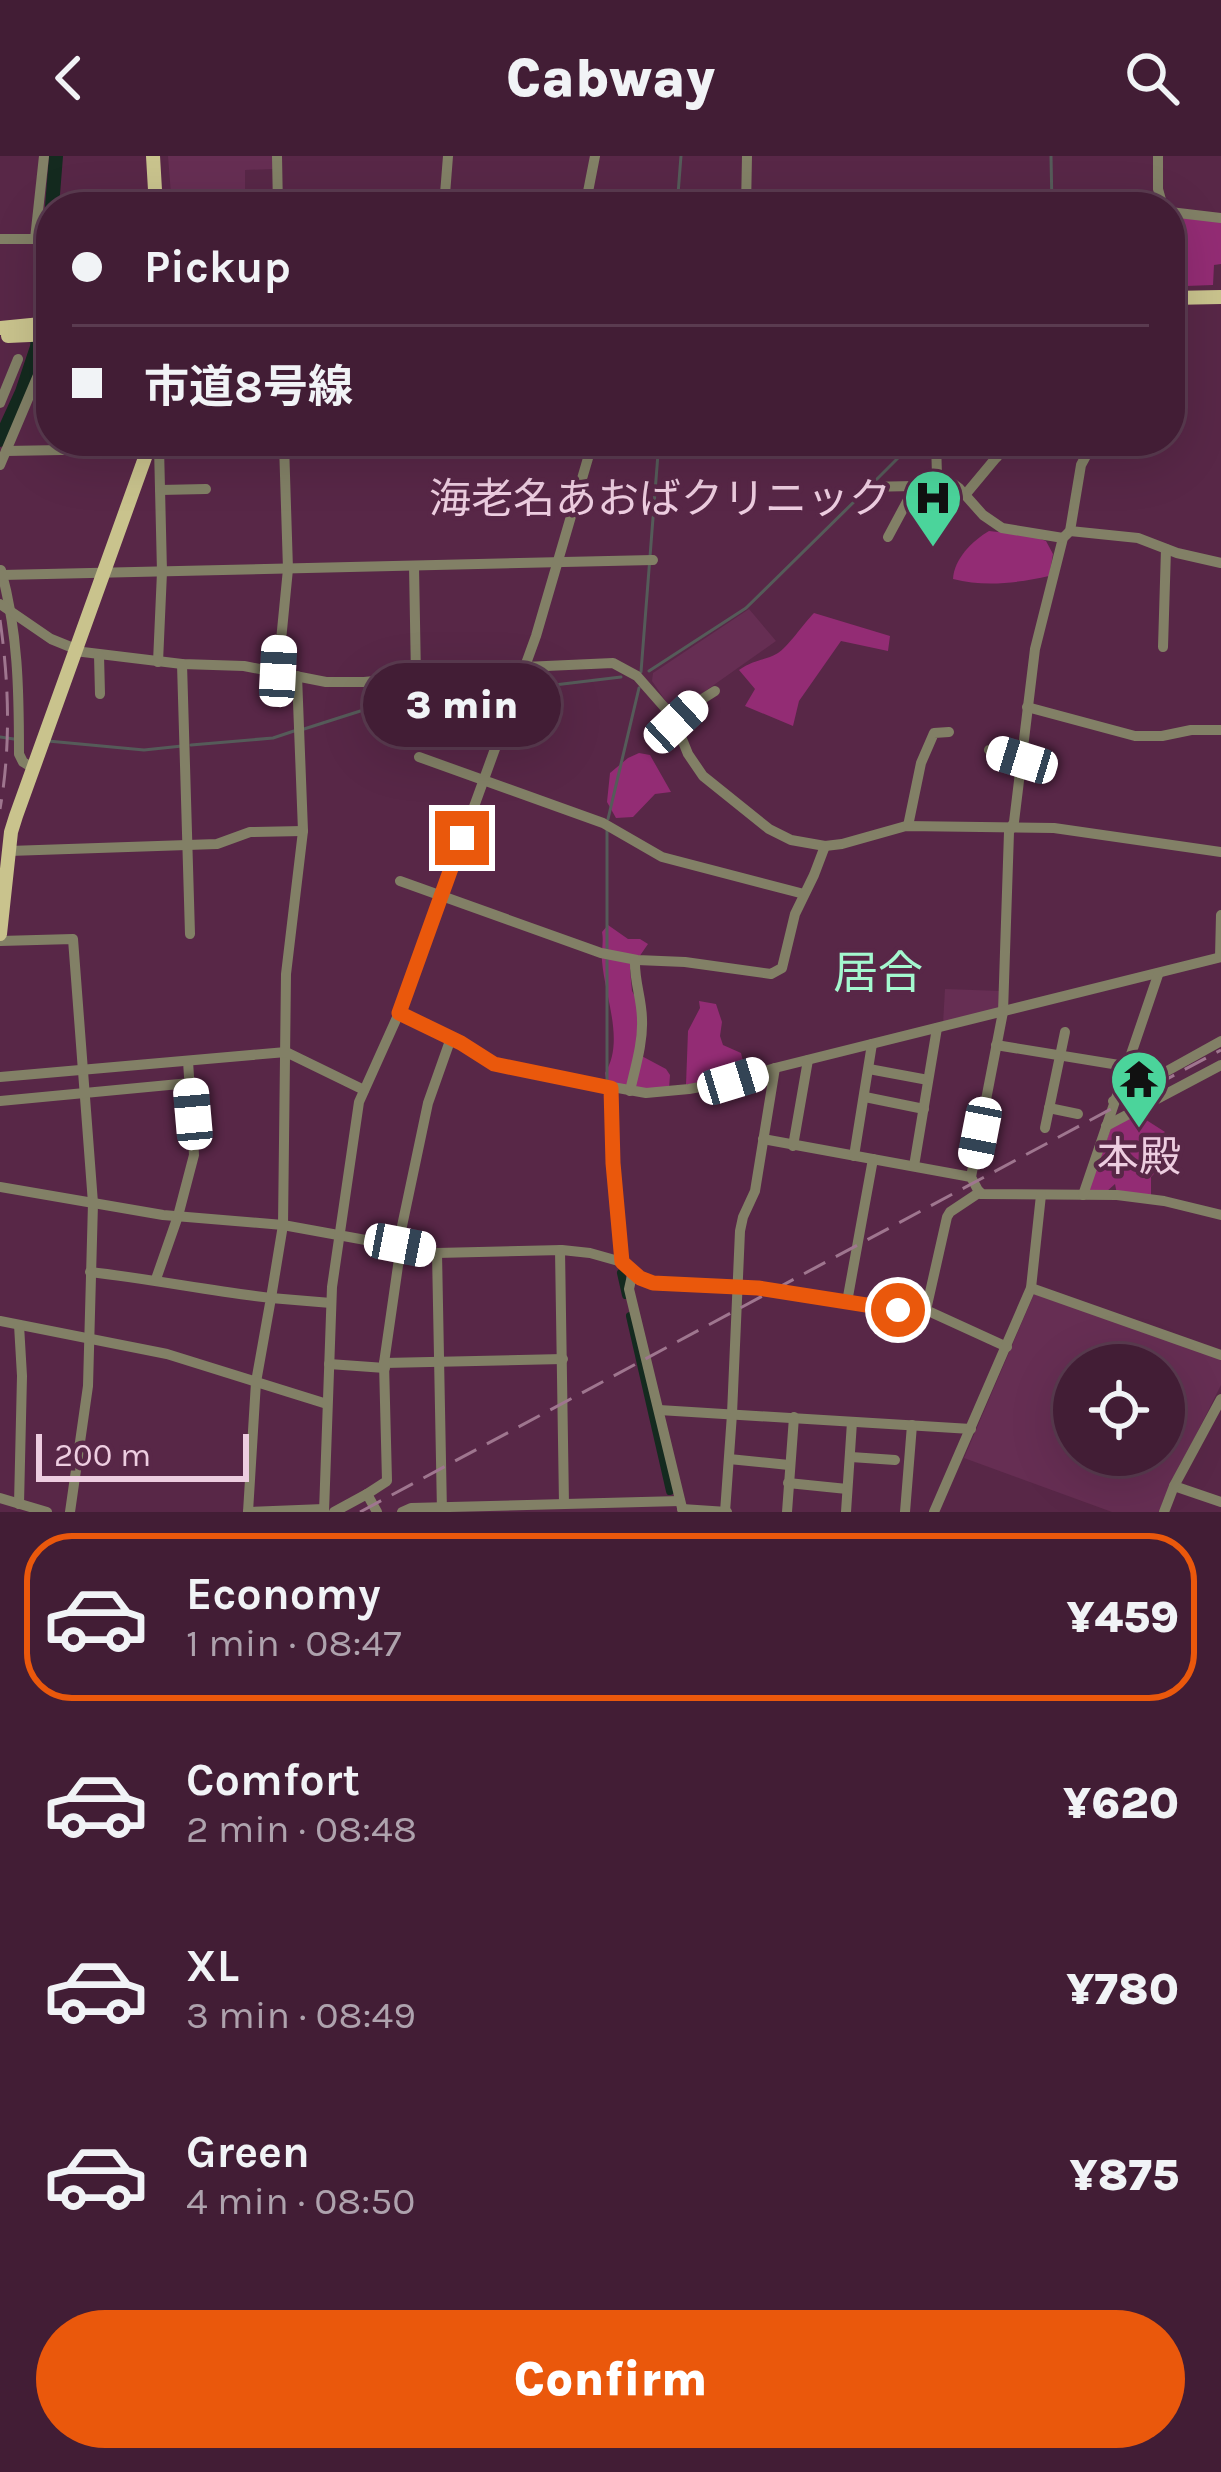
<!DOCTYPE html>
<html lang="en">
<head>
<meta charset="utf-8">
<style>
  :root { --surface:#421d35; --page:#49263d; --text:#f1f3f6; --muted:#aea2ad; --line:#5a3b50; --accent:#ea580c }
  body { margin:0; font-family:Karla,"Noto Sans JP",sans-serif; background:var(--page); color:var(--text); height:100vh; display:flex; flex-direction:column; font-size:45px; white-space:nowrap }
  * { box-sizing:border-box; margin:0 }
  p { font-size:39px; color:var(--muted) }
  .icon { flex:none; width:66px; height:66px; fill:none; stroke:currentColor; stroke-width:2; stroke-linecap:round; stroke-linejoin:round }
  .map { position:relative; height:1356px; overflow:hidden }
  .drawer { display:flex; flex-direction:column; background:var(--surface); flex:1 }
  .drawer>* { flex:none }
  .guide { position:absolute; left:36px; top:36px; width:1149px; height:264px; border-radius:48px; box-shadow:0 12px 48px #0002,0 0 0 3px var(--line); display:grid; align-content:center; height:264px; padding:0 36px; background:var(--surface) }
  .fabs { position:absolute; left:1053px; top:1188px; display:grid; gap:24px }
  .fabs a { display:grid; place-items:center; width:132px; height:132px; border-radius:50%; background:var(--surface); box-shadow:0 12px 48px #0002,0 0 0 3px var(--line); font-size:60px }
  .scale { position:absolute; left:36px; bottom:30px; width:213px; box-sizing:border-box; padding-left:12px; border:6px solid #edcde0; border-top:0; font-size:33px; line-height:42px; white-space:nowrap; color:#edcde0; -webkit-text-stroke:9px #582747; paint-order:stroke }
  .end { position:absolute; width:54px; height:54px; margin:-27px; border:15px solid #ea580c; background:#fff; box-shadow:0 0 0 6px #fff }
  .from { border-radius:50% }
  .bubble { position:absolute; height:84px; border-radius:42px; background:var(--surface); box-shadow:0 12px 48px #0002,0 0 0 3px var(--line); font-size:39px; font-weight:800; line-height:84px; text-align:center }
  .car { position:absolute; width:36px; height:72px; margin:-36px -18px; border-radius:15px; box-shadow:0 0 9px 3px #0007; background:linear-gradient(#fff 24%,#345 0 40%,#fff 0 76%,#345 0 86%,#fff 0) }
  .guide b { display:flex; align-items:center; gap:42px; height:114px; font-size:45px }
  .guide b+b { border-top:3px solid var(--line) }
  .guide i { width:30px; height:30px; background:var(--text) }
  ul { padding:21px 0 0; list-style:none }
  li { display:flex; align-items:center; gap:36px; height:168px; margin:0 24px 18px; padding:0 12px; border:6px solid transparent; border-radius:48px }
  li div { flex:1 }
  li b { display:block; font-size:45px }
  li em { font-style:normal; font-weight:800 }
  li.on { border-color:var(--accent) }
  li>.icon { width:108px; height:108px; stroke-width:1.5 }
  .cta { display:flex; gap:24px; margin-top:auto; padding:24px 36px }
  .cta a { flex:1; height:138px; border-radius:72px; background:var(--accent); color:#fff; font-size:48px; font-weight:800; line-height:138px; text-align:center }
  header { display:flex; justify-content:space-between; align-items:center; height:156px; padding:0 36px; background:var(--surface); font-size:54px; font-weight:800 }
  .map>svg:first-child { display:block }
</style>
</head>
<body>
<header><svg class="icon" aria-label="back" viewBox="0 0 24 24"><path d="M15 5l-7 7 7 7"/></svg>Cabway<svg class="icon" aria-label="search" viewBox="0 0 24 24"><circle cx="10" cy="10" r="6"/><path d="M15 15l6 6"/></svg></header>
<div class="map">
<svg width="1221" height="1356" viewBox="0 0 1221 1356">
  <rect width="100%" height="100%" fill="#582747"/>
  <g fill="#662e53" fill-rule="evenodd">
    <polygon points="168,0 273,0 273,13 245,14 245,33 275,33 275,42 217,44 216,51 172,51"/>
    <polygon points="749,453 776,485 701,538 676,560 652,525 653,517"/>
    <polygon points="945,833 1001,835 1001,854 943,868"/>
    <path d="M1034,1138l187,64v27l-58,116 -3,11h-48l-148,-54zM1074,1209h90v90h-90z"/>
  </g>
  <g fill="#932c74">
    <polygon points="1182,61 1221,63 1221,108 1214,109 1213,129 1186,130 1186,122 1170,117 1170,65"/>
    <path d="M989,375l43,5 14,5 7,13 -4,22c-30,7 -65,11 -96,3 1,-20 19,-38 36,-48z"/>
    <path d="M814,457l76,23 -2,15 -47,-10 -42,60 -6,25 -48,-20 10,-17 -16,-19c15,-11 26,-9 39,-17 9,-5 26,-30 36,-40z"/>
    <polygon points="639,597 650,599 671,636 655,638 633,661 616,662 607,646 610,617 628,602"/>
    <path d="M608,769l20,14h12l8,5 -18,26 2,21 8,15 -4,47 30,16 4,6 -1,14 -43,-1 -19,-5 -2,-10c20,-31 0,-76 -3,-112 -1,-10 2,-19 0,-29z"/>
    <polygon points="699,845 716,848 722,866 720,880 723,889 741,897 744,909 741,919 686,929 688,875 700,852"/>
    <path d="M1137,958l28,18 -10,10c4,14 10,22 -4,35v20l-34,-3 -2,-10 -9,8h-18l24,-67z"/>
  </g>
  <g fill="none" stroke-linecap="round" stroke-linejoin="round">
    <g stroke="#555b59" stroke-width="3">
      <polyline points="1051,0 1052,51"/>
      <polyline points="677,51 681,0"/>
      <polyline points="874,326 915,285"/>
      <polyline points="649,515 746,452 863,337"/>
      <polyline points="641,516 659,285"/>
      <polyline points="521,533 621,521"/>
      <polyline points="304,573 376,550 512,534"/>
      <polyline points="0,581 14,583"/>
      <polyline points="48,585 144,594 182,590"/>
      <polyline points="191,589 273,582 294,575"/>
      <polyline points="608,663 639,532"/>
      <polyline points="607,794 607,672"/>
      <polyline points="607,804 607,926"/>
    </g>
    <g stroke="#142a1f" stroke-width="8">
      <polyline points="621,1117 626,1139"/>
      <polyline points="630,1160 670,1335"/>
    </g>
    <g stroke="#142a1f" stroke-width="14">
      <polyline points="52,51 56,0"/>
      <polyline points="0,284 22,236 37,191 51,56"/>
    </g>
    <g stroke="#828066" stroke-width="10">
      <polyline points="277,0 278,51"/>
      <polyline points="1158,0 1158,33 1163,51"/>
      <polyline points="444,51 448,0"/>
      <polyline points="585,51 595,0"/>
      <polyline points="746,51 747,0"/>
      <polyline points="1170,56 1221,62"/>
      <polyline points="0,83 35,83 44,0"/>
      <polyline points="0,247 18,203"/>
      <polyline points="408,285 436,285"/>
      <polyline points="936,285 937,320"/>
      <polyline points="964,285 997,301"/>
      <polyline points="1094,285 1081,309 1070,375 1063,382 1035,493 1014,666 1009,676 1003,856 971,1021 980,1038 1117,1039 1164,1045 1221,1059"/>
      <polyline points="6,295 284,290"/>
      <polyline points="0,309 44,205"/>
      <polyline points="865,331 914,330"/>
      <polyline points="160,334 206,333"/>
      <polyline points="965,339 1010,285"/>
      <polyline points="1070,375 1138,382 1177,397 1221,407"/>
      <polyline points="888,381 917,327 937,320 944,321 959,332 983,359 1002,372 1063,382"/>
      <polyline points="414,410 416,521"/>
      <path d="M1,414c17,61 18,121 18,184l4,8 10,6"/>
      <polyline points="2,419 653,404"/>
      <polyline points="0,448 51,483 83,496 182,508 244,510 326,526 364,526 524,511 613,507 637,520 673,561 688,598 703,620 769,673 791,684 825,690 842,688 906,670 1054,672 1221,696"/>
      <polyline points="1163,491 1166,393"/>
      <polyline points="99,499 100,538"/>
      <polyline points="158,506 162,416 159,291"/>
      <polyline points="182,508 190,778"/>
      <polyline points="278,515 288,413 284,288"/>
      <polyline points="297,520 303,675 286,818 283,1069 271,1142 331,1147"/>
      <polyline points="1027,551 1135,580 1162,580 1191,574 1221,574"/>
      <polyline points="676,565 699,545 715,535"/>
      <polyline points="989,594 1022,604"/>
      <polyline points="419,601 603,667 662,701 804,738"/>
      <polyline points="908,670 921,607 934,577 949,576"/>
      <polyline points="9,695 217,688 250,676 303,675"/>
      <polyline points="400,725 601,797 637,804 685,806 771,818 782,812 795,758 814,719 825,690"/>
      <polyline points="0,785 73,783 93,1047 88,1230 70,1356"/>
      <polyline points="1220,801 1221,759"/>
      <polyline points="399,857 461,887 488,906 506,912 646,937 689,933 733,925 775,912 1221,801"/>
      <polyline points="996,889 1125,910"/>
      <polyline points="869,913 928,924"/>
      <polyline points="0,921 286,896 364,934"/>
      <polyline points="611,931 613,1007 622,1106"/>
      <path d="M630,935c5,-23 13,-48 12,-71 0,-21 -8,-39 -7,-60"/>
      <polyline points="865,941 924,953"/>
      <polyline points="0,945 190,927"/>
      <polyline points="1113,945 1221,885"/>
      <polyline points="1049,952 1078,958"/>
      <polyline points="1106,970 1221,909"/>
      <polyline points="1045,972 1065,876"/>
      <polyline points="763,983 971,1021"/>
      <polyline points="793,990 808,904"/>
      <polyline points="854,1000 872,888"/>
      <polyline points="914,1010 937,872"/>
      <polyline points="0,1031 163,1059 283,1069 437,1097 562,1094 590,1097 622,1106 640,1122 653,1127 758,1132 889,1153 926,1154 1007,1191"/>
      <polyline points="1083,1039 1158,819"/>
      <polyline points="398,1089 428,947 451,882"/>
      <polyline points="560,1094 564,1348"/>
      <polyline points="437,1097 442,1356"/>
      <polyline points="633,1115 629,1133 683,1356"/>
      <path d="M90,1116c61,7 121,19 181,26l-15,84 -8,130"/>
      <polyline points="156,1123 178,1060 194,999 188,905"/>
      <polyline points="1031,1132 1221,1199"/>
      <polyline points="847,1146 873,1003"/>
      <polyline points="926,1154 947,1061 950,1056 980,1036"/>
      <polyline points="0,1165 167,1198 327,1248"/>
      <polyline points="19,1169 22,1220 19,1348"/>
      <polyline points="384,1207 563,1203"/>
      <polyline points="329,1208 385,1212"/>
      <polyline points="659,1254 971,1273"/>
      <polyline points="851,1301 895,1304"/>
      <polyline points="729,1303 789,1309"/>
      <polyline points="788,1327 847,1333"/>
      <polyline points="1174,1330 1221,1346"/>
      <polyline points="367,1338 387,1325 384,1207 401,1089"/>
      <polyline points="0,1342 47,1356"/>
      <polyline points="682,1353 727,1356"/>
      <polyline points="248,1356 324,1353"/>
      <polyline points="324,1356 332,1131 359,946 399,857 536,480 593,285"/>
      <polyline points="334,1356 367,1338 377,1356"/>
      <polyline points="402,1356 411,1352 680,1345"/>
      <polyline points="725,1356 732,1258 740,1075 743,1061 755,1035 775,912"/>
      <polyline points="787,1356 794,1261"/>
      <polyline points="846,1356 852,1266"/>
      <polyline points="905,1356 912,1269"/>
      <polyline points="934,1356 1031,1132 1041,1039"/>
      <polyline points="1164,1356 1174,1330 1221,1243"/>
    </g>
    <g stroke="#c9c38d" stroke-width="14">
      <polyline points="153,0 156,51"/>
      <polyline points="1170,142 1221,141"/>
      <polyline points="0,172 51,167"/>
      <polyline points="8,180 51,178"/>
      <polyline points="0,778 11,676 16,660 151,285"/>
    </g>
    <g stroke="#9f768f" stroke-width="3" stroke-dasharray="24 12" stroke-linecap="butt">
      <path d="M0,464c9,63 11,126 0,189"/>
      <polyline points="360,1356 1221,894"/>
    </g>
  </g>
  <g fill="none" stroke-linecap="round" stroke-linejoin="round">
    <polyline stroke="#ea580c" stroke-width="15" points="462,682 399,857 461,887 494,908 611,932 613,1007 622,1106 640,1122 653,1127 758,1132 898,1154"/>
  </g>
  <defs>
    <symbol id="hospital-pin" viewBox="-11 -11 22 30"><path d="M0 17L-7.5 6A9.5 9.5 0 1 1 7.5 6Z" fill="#4bd49b" stroke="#582747"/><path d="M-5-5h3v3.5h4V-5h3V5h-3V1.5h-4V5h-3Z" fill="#111"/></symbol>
    <symbol id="temple-pin" viewBox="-11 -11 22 30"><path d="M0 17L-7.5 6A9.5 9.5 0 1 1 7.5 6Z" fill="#4bd49b" stroke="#582747"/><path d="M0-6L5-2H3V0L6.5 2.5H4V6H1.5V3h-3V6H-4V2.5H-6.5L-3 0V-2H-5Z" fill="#111"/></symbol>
  </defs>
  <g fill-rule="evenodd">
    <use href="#hospital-pin" x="900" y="309" width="66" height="90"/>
    <use href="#temple-pin" x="1106" y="890" width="66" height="90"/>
  </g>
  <g text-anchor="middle" stroke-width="9" stroke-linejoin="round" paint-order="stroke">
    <g font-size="42" fill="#edcde0" stroke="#582747" text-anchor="end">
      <text x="891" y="357">海老名あおばクリニック</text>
      <text x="1139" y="1015" text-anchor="middle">本殿</text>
    </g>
    <g font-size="45" fill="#a4f8cf" stroke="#582747">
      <text x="878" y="832">居合</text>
    </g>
  </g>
</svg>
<div class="fabs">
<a><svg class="icon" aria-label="locate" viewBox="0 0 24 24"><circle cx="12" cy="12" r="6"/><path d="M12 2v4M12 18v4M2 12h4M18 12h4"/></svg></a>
</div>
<div class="scale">200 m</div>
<i class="end from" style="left:898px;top:1154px"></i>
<i class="end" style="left:462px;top:682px"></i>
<div class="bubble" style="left:363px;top:507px;width:198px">3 min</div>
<i class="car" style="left:278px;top:515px;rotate:3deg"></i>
<i class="car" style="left:676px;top:566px;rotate:47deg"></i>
<i class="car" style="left:1022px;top:604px;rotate:287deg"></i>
<i class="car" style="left:733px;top:925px;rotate:73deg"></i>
<i class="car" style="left:193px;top:958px;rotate:355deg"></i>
<i class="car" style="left:980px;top:977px;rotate:191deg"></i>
<i class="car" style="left:400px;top:1089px;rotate:101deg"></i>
<div class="guide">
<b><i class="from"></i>Pickup</b>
<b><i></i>市道8号線</b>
</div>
</div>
<section class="drawer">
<ul>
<li class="on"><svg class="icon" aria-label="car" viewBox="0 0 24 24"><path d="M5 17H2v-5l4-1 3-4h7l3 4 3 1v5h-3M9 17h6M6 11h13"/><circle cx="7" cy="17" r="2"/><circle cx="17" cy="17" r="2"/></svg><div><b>Economy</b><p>1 min · 08:47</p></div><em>¥459</em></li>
<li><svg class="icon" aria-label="car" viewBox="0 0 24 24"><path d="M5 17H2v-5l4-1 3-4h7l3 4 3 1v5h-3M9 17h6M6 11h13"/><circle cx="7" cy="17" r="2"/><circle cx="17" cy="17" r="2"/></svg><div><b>Comfort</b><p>2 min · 08:48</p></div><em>¥620</em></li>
<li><svg class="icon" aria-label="car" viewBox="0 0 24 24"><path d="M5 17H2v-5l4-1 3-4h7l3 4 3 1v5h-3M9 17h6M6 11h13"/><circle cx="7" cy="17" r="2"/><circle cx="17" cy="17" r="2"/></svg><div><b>XL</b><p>3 min · 08:49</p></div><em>¥780</em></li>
<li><svg class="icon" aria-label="car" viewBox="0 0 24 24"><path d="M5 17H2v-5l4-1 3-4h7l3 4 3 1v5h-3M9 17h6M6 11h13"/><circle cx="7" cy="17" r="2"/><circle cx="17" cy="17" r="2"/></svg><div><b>Green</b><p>4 min · 08:50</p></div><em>¥875</em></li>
</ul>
<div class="cta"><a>Confirm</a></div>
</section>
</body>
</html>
